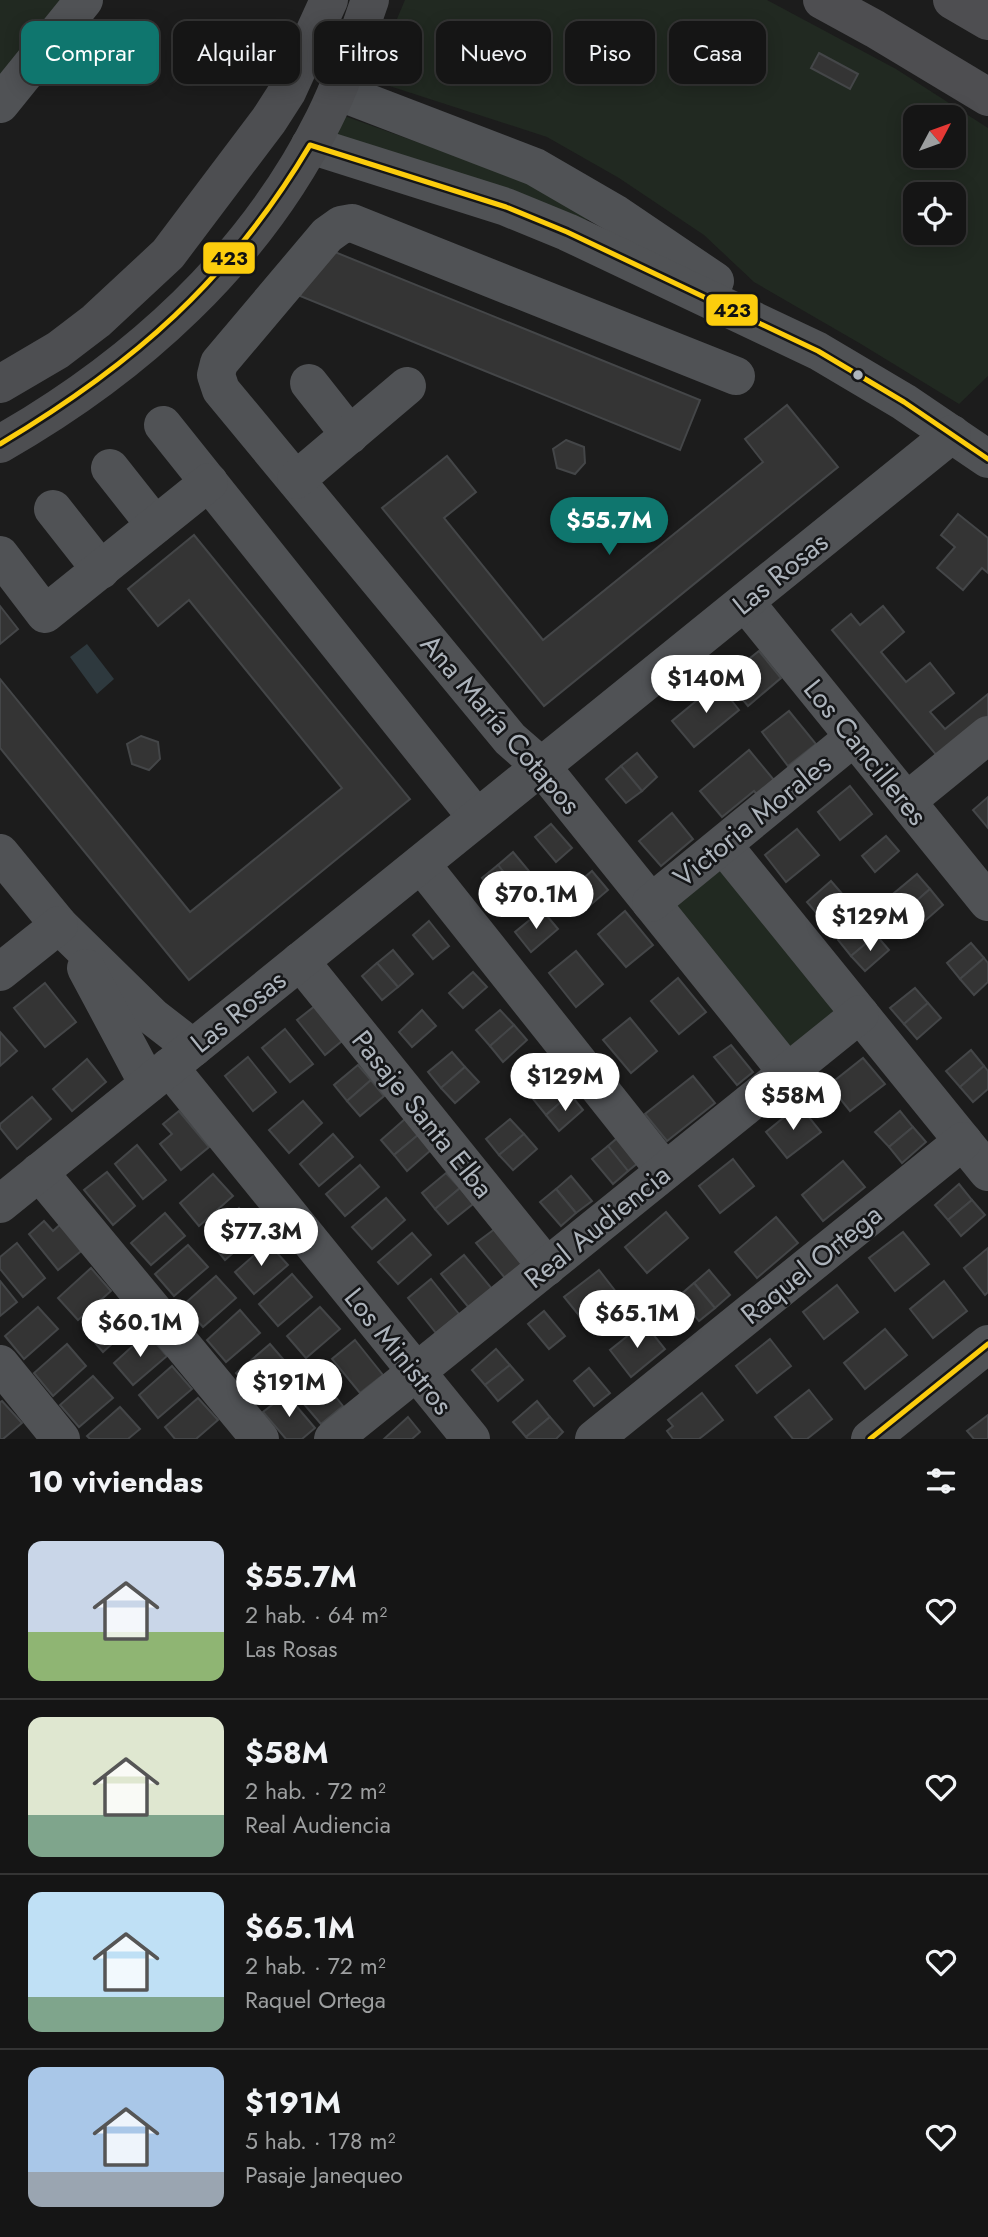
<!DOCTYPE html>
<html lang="es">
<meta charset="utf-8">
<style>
body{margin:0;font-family:Jost,sans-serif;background:#1e1e1e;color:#f1f3f6;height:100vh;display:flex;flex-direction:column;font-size:26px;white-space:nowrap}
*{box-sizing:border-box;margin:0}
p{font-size:23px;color:#9d9fa0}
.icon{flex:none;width:38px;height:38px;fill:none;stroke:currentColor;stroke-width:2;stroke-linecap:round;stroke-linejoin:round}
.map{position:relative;height:1439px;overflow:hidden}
.panel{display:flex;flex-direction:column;background:#151515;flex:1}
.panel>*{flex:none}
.top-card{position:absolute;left:21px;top:21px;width:947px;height:63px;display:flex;gap:14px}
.needle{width:46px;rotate:49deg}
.fabs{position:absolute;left:903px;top:105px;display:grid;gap:14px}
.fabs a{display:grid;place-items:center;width:63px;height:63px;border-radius:14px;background:#151515;box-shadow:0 4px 18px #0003,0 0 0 2px #343434;font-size:35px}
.price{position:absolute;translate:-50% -60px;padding:0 16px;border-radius:24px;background:#fff;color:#222;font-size:23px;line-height:46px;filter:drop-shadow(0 2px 4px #0008)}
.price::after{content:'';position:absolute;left:50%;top:42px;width:21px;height:16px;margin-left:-10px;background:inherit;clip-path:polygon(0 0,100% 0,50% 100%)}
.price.current{background:#0f766e;color:#fff}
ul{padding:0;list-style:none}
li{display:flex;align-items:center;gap:21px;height:175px;padding:0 28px}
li+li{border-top:2px solid #343434}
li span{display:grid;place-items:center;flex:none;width:196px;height:140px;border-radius:14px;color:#555}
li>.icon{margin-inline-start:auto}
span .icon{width:84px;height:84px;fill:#fffc;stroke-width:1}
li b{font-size:30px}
h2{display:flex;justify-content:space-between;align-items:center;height:84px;padding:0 28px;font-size:30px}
.tag{padding:0 24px;border-radius:14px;background:#151515;box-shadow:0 4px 18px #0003,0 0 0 2px #343434;font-size:24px;line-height:63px}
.tag.current{background:#0f766e;color:#fff}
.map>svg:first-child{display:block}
.green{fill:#212921;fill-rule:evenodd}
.water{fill:#2e393e}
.building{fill:#343434;stroke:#444648;stroke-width:2}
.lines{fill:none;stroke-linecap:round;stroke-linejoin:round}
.minor{stroke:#505255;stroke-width:38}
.major{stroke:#4d4e51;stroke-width:38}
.highway{stroke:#4e4e51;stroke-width:38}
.bus-1-casing{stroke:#151618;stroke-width:10}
.bus-1{stroke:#fccd0d;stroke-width:5}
.bus-dot{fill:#adb4bc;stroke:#151618;stroke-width:2.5}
.labels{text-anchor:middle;stroke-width:5;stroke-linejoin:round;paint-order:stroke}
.street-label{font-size:28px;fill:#adb4bc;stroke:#151618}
.line-badge{stroke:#151618;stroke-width:2.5}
.pale-badge-label{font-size:19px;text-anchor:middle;font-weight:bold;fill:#111}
</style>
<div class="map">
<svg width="988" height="1439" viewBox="0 0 988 1439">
<rect width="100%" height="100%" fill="#1c1c1c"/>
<g class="green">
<path d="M 0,0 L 62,0 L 0,77 Z"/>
<path d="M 405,0 L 767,0 L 896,69 L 988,128 L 988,376 L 959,404 L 861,344 L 754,282 L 704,235 L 619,178 L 547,137 L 371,80 ZM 915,117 L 954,117 L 954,156 L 915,156 ZM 915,194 L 954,194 L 954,233 L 915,233 Z"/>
<path d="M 336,113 L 537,185 L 590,217 L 573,231 L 327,140 Z"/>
<path d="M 719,868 L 842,1017 L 793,1058 L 670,908 Z"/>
</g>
<path class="water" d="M 87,644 L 114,679 L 97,694 L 70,657 Z"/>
<g class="building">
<path d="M 819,53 L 858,74 L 850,89 L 811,68 Z"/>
<path d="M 320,246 L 700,400 L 680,450 L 300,296 Z"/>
<path d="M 787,405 L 838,467 L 544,706 L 382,508 L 447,456 L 476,492 L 444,518 L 543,640 L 763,462 L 745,439 Z"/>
<path d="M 566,440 L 584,447 L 585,463 L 575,474 L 557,468 L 553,449 Z"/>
<path d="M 958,514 L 988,538 L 988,573 L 982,568 L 963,590 L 937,568 L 955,547 L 941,535 Z"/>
<path d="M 194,535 L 410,799 L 189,980 L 0,748 L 0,679 L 190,912 L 342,788 L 189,600 L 158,626 L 128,589 Z"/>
<path d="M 0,606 L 18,629 L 0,644 Z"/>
<path d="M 883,606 L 904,632 L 881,652 L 906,682 L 930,663 L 954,693 L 930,712 L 945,729 L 988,694 L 988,726 L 943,763 L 832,630 L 851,614 L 860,625 Z"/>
<path d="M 759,651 L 781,678 L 748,706 L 725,678 Z"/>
<path d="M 718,683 L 739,710 L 694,747 L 672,721 Z"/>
<path d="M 789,711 L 816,744 L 788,766 L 762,732 Z"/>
<path d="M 141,736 L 158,742 L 160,759 L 149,770 L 132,764 L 127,744 Z"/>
<path d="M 749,750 L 779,786 L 762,800 L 754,791 L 722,817 L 700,791 Z"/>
<path d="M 637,753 L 657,777 L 642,791 L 621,766 Z"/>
<path d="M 621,766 L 642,791 L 626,803 L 606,779 Z"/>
<path d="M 850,786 L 872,814 L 840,840 L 818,812 Z"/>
<path d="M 988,797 L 988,828 L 973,810 Z"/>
<path d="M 672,813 L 693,839 L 661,866 L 639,841 Z"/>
<path d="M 551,824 L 572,848 L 556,862 L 535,837 Z"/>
<path d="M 797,829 L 819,855 L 786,882 L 765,855 Z"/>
<path d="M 886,836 L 899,851 L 875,872 L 862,856 Z"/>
<path d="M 513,852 L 533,876 L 518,890 L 498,865 Z"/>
<path d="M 498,865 L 518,890 L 502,903 L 482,878 Z"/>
<path d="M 592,871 L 608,890 L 581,913 L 566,893 Z"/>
<path d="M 917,874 L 930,889 L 906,910 L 893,894 Z"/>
<path d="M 831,881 L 844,896 L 820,917 L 807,902 Z"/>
<path d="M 930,889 L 943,905 L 919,926 L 906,910 Z"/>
<path d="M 542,910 L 558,929 L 531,952 L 515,932 Z"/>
<path d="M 625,911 L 653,945 L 626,967 L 598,934 Z"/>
<path d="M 862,920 L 876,935 L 851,956 L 838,940 Z"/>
<path d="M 429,921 L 449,946 L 433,959 L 413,935 Z"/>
<path d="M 876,935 L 889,950 L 865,971 L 851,956 Z"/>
<path d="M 971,943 L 984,958 L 960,979 L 947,963 Z"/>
<path d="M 393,950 L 413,974 L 398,987 L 377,963 Z"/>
<path d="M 576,951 L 603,984 L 576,1007 L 549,973 Z"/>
<path d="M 984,958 L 988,963 L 988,982 L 974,995 L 960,979 Z"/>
<path d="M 377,963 L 398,987 L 382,1000 L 362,976 Z"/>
<path d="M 473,972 L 487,987 L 463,1008 L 449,993 Z"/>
<path d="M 678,978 L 706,1012 L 679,1034 L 651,1001 Z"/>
<path d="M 45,983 L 76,1022 L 45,1047 L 14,1008 Z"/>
<path d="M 915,988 L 928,1003 L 904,1024 L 890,1008 Z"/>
<path d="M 320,1002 L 348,1036 L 325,1055 L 297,1020 Z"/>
<path d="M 928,1003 L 941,1018 L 917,1039 L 904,1024 Z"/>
<path d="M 422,1010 L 436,1026 L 412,1047 L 399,1032 Z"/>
<path d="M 500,1010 L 514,1025 L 490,1046 L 476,1030 Z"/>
<path d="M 630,1018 L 657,1051 L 631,1073 L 603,1040 Z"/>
<path d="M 514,1025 L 527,1040 L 503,1062 L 490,1046 Z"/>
<path d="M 285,1029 L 313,1064 L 290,1082 L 262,1048 Z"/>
<path d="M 0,1032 L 17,1051 L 0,1066 Z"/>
<path d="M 731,1045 L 753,1072 L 737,1085 L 714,1057 Z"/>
<path d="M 971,1050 L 984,1066 L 960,1087 L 946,1071 Z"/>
<path d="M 452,1052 L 465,1067 L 441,1088 L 428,1072 Z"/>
<path d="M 248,1057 L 276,1092 L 253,1111 L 225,1076 Z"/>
<path d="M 863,1058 L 885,1084 L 850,1111 L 829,1085 Z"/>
<path d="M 87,1059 L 106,1082 L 72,1111 L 53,1089 Z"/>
<path d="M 358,1065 L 371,1080 L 347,1101 L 334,1085 Z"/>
<path d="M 984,1066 L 988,1071 L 988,1089 L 973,1102 L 960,1087 Z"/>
<path d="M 465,1067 L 479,1082 L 455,1103 L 441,1088 Z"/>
<path d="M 693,1076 L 715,1103 L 667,1141 L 645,1114 Z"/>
<path d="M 557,1079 L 570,1094 L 546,1115 L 533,1099 Z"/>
<path d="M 371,1080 L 384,1096 L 360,1116 L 347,1101 Z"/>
<path d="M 570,1094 L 583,1110 L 559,1131 L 546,1115 Z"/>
<path d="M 32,1097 L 51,1119 L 17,1149 L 0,1128 L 0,1124 Z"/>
<path d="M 303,1101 L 322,1123 L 289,1153 L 269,1130 Z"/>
<path d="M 799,1105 L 821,1132 L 787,1158 L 766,1132 Z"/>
<path d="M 179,1111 L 209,1147 L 181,1170 L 160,1144 L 172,1134 L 163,1124 Z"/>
<path d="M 900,1111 L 913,1127 L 889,1147 L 875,1132 Z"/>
<path d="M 405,1119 L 418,1135 L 394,1155 L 381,1140 Z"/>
<path d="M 510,1119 L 524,1134 L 499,1155 L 486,1139 Z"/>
<path d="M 913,1127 L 926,1142 L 902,1163 L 889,1147 Z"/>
<path d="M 623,1133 L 644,1158 L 628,1171 L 608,1146 Z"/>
<path d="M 333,1134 L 353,1157 L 319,1186 L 300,1164 Z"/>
<path d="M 524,1134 L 537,1149 L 513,1170 L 499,1155 Z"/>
<path d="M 418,1135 L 431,1150 L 407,1171 L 394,1155 Z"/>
<path d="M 137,1145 L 166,1180 L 143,1199 L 115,1164 Z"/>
<path d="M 608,1146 L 628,1171 L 613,1184 L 592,1159 Z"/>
<path d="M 733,1159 L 754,1186 L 720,1213 L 699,1186 Z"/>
<path d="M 843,1161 L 865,1187 L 823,1221 L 802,1195 Z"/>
<path d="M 360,1165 L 379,1187 L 345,1216 L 326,1194 Z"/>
<path d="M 107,1172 L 135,1206 L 113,1225 L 84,1190 Z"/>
<path d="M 446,1173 L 460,1188 L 435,1209 L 422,1193 Z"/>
<path d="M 213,1174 L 233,1196 L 199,1226 L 180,1203 Z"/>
<path d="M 571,1176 L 592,1201 L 576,1213 L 556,1189 Z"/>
<path d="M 959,1184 L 972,1200 L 948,1220 L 935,1205 Z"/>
<path d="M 460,1188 L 473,1204 L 448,1224 L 435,1209 Z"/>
<path d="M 556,1189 L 576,1213 L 561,1226 L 540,1202 Z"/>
<path d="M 386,1198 L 405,1220 L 372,1249 L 352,1227 Z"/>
<path d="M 972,1200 L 985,1215 L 961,1236 L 948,1220 Z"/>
<path d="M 239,1208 L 259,1230 L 225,1260 L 206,1237 Z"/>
<path d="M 666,1212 L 688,1238 L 647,1273 L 625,1247 Z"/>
<path d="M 165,1213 L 185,1236 L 151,1265 L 131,1243 Z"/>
<path d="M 776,1217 L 798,1243 L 757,1278 L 735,1252 Z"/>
<path d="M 44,1221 L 53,1231 L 64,1221 L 86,1247 L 58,1270 L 29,1234 Z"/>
<path d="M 500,1225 L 528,1259 L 505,1278 L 476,1243 Z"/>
<path d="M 903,1232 L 929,1264 L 895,1291 L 869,1258 Z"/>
<path d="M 412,1233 L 431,1255 L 398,1284 L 378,1262 Z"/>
<path d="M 17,1243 L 45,1278 L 23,1297 L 0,1269 L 0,1257 Z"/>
<path d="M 268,1243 L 288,1265 L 254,1294 L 235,1272 Z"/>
<path d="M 188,1245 L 208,1267 L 174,1296 L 155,1274 Z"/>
<path d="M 988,1248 L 988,1292 L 985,1295 L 964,1268 Z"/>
<path d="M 464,1255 L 493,1290 L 470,1309 L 441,1274 Z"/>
<path d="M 91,1268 L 111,1291 L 78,1320 L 58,1298 Z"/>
<path d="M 599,1270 L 620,1297 L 586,1324 L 564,1297 Z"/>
<path d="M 709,1270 L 730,1295 L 715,1308 L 694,1283 Z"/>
<path d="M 292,1274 L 312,1297 L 278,1326 L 259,1304 Z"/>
<path d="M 216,1276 L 236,1298 L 203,1327 L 183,1305 Z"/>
<path d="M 431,1279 L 459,1314 L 436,1333 L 408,1298 Z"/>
<path d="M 0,1281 L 17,1302 L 0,1316 Z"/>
<path d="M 944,1281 L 967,1311 L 933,1338 L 910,1309 Z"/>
<path d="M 694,1283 L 715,1308 L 699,1321 L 679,1296 Z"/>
<path d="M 837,1285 L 858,1312 L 824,1339 L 803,1312 Z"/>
<path d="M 117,1300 L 136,1322 L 103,1352 L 83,1329 Z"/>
<path d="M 38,1307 L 58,1329 L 24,1359 L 5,1336 Z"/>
<path d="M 320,1307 L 340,1329 L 306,1358 L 287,1336 Z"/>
<path d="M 240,1310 L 260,1333 L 226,1362 L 207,1340 Z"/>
<path d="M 544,1311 L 565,1336 L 549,1349 L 528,1324 Z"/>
<path d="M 644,1323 L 665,1349 L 631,1377 L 610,1350 Z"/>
<path d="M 885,1329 L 907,1355 L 865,1389 L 844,1363 Z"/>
<path d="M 147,1333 L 167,1356 L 133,1385 L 114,1363 Z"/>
<path d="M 770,1339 L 791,1366 L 757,1393 L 736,1366 Z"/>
<path d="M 355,1340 L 383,1375 L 360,1393 L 332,1359 Z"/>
<path d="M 67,1344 L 86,1366 L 53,1396 L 34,1373 Z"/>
<path d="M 270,1344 L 289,1366 L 255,1396 L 236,1373 Z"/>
<path d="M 496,1349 L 510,1365 L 485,1385 L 472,1370 Z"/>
<path d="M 510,1365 L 523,1380 L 498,1401 L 485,1385 Z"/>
<path d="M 172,1366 L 192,1389 L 158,1418 L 139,1395 Z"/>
<path d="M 589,1368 L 610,1393 L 594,1406 L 574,1381 Z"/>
<path d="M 315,1371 L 343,1406 L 321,1424 L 292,1390 Z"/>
<path d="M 93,1376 L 113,1398 L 79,1427 L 60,1405 Z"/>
<path d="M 809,1390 L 832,1419 L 807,1439 L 793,1439 L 775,1417 Z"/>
<path d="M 702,1393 L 723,1420 L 699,1439 L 673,1439 L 667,1431 L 673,1426 L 668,1420 Z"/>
<path d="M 286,1394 L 315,1428 L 302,1439 L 286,1439 L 263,1412 Z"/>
<path d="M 198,1398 L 218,1420 L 196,1439 L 175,1439 L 165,1427 Z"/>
<path d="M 2,1401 L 22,1423 L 3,1439 L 0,1439 L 0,1402 Z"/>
<path d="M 537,1401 L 550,1417 L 526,1437 L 513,1422 Z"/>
<path d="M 120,1407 L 140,1429 L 128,1439 L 90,1439 L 87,1436 Z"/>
<path d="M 988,1415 L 988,1439 L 974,1439 L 967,1431 Z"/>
<path d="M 408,1417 L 420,1432 L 412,1439 L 384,1439 Z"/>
<path d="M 550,1417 L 563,1432 L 556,1439 L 528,1439 L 526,1437 Z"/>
</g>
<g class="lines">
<g class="minor">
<path d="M 337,91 L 535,167 L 616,214 L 715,281"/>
<path d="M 0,104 L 84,0"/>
<path d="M 310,145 L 506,207 L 567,232 L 818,351 L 904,402 L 988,459"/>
<path d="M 736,376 L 352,223 L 341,225 L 327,235 L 219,363 L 216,375 L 221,390 L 510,739 L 541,766 L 787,1072"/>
<path d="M 309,383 L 350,435"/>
<path d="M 163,425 L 477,818"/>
<path d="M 110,468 L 155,525"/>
<path d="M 296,480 L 407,386"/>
<path d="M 53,509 L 101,570"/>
<path d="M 0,555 L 45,614 L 209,482"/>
<path d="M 745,602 L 988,902"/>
<path d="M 907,801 L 988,735"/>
<path d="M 723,845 L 988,1172"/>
<path d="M 0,853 L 59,925 L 153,1017 L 193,1048"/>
<path d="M 421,864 L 665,1171"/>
<path d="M 651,903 L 854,737"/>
<path d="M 300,961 L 547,1267"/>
<path d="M 86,968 L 148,1084"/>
<path d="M 0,972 L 59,925"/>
<path d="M 169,1067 L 471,1439"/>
<path d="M 39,1172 L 260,1439"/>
<path d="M 0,1204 L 952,434"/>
<path d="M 0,1364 L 61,1439"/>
<path d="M 333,1439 L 860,1014"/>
<path d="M 594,1439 L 963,1141"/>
<path d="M 870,1439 L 988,1344"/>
</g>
<g class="major">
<path d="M 0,384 L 58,350 L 96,321 L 168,254 L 269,120 L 287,92 L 329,0"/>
<path d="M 0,444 C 135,367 254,260 324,119 C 343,81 356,40 370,0"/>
</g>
<g class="highway">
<path d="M 822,0 L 875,29 L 988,97"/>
<path d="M 952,0 L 988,21"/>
</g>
<g class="bus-1-casing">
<g id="bus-1">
<path d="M 0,444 C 134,364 229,281 310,145 L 506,207 L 567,232 L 818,351 L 904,402 L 988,459"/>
<path d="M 870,1439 L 988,1344"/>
</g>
</g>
<use href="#bus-1" class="bus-1"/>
</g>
<circle class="bus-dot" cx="858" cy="375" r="6"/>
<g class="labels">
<g class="street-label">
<text transform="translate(780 573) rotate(-39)" y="10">Las Rosas</text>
<text transform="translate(501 724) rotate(49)" y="10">Ana María Cotapos</text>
<text transform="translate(866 752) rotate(51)" y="10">Los Cancilleres</text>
<text transform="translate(752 820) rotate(-39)" y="10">Victoria Morales</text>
<text transform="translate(238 1011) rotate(-39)" y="10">Las Rosas</text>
<text transform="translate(423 1114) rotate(51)" y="10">Pasaje Santa Elba</text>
<text transform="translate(597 1226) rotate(-39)" y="10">Real Audiencia</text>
<text transform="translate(811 1264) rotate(-39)" y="10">Raquel Ortega</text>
<text transform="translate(399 1351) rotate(51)" y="10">Los Ministros</text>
</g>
</g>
<g class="line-badge">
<rect x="202" y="241" width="54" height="34" rx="7" fill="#fccd0d"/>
<rect x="705" y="293" width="54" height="34" rx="7" fill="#fccd0d"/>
</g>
<g class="pale-badge-label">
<text x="229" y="265">423</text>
<text x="732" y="317">423</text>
</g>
</svg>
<div class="fabs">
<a><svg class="needle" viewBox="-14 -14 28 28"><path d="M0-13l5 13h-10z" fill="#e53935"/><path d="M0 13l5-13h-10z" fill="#9d9fa0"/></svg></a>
<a><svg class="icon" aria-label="locate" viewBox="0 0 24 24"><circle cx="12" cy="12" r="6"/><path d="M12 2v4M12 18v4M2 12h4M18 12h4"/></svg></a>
</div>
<b class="price current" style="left:609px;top:557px">$55.7M</b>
<b class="price" style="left:706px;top:715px">$140M</b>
<b class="price" style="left:536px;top:931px">$70.1M</b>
<b class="price" style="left:870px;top:953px">$129M</b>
<b class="price" style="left:565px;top:1113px">$129M</b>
<b class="price" style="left:793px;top:1132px">$58M</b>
<b class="price" style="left:261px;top:1268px">$77.3M</b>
<b class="price" style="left:637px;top:1350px">$65.1M</b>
<b class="price" style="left:140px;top:1359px">$60.1M</b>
<b class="price" style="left:289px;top:1419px">$191M</b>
<div class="top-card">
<a class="tag current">Comprar</a>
<a class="tag">Alquilar</a>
<a class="tag">Filtros</a>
<a class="tag">Nuevo</a>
<a class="tag">Piso</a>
<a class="tag">Casa</a>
</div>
</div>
<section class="panel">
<h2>10 viviendas<svg class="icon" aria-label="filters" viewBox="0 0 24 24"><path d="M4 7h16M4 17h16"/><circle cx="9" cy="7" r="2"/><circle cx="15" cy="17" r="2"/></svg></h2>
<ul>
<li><span style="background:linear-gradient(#c9d6e8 65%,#8fb573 0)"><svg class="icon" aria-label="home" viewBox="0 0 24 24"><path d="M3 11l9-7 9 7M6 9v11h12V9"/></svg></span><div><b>$55.7M</b><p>2 hab. · 64 m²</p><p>Las Rosas</p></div><svg class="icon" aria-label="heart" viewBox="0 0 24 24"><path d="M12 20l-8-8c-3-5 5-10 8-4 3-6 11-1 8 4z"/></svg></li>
<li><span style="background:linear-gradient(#dfe7d0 70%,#7fa58c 0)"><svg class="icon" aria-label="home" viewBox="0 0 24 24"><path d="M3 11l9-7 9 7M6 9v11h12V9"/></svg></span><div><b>$58M</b><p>2 hab. · 72 m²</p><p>Real Audiencia</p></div><svg class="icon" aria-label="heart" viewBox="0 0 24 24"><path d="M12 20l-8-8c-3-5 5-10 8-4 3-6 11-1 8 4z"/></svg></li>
<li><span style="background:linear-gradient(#bfe0f5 75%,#7fa58c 0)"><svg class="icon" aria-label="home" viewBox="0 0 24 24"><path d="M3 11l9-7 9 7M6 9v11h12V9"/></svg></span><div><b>$65.1M</b><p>2 hab. · 72 m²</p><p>Raquel Ortega</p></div><svg class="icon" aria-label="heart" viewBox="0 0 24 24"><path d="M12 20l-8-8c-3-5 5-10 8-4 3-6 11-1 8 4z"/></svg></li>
<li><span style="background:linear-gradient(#a9c7e8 75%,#9aa5b1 0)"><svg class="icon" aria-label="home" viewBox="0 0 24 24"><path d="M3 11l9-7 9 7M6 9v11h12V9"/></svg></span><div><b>$191M</b><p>5 hab. · 178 m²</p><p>Pasaje Janequeo</p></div><svg class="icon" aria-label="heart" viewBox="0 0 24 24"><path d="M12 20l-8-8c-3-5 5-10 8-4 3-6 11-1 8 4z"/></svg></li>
</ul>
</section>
